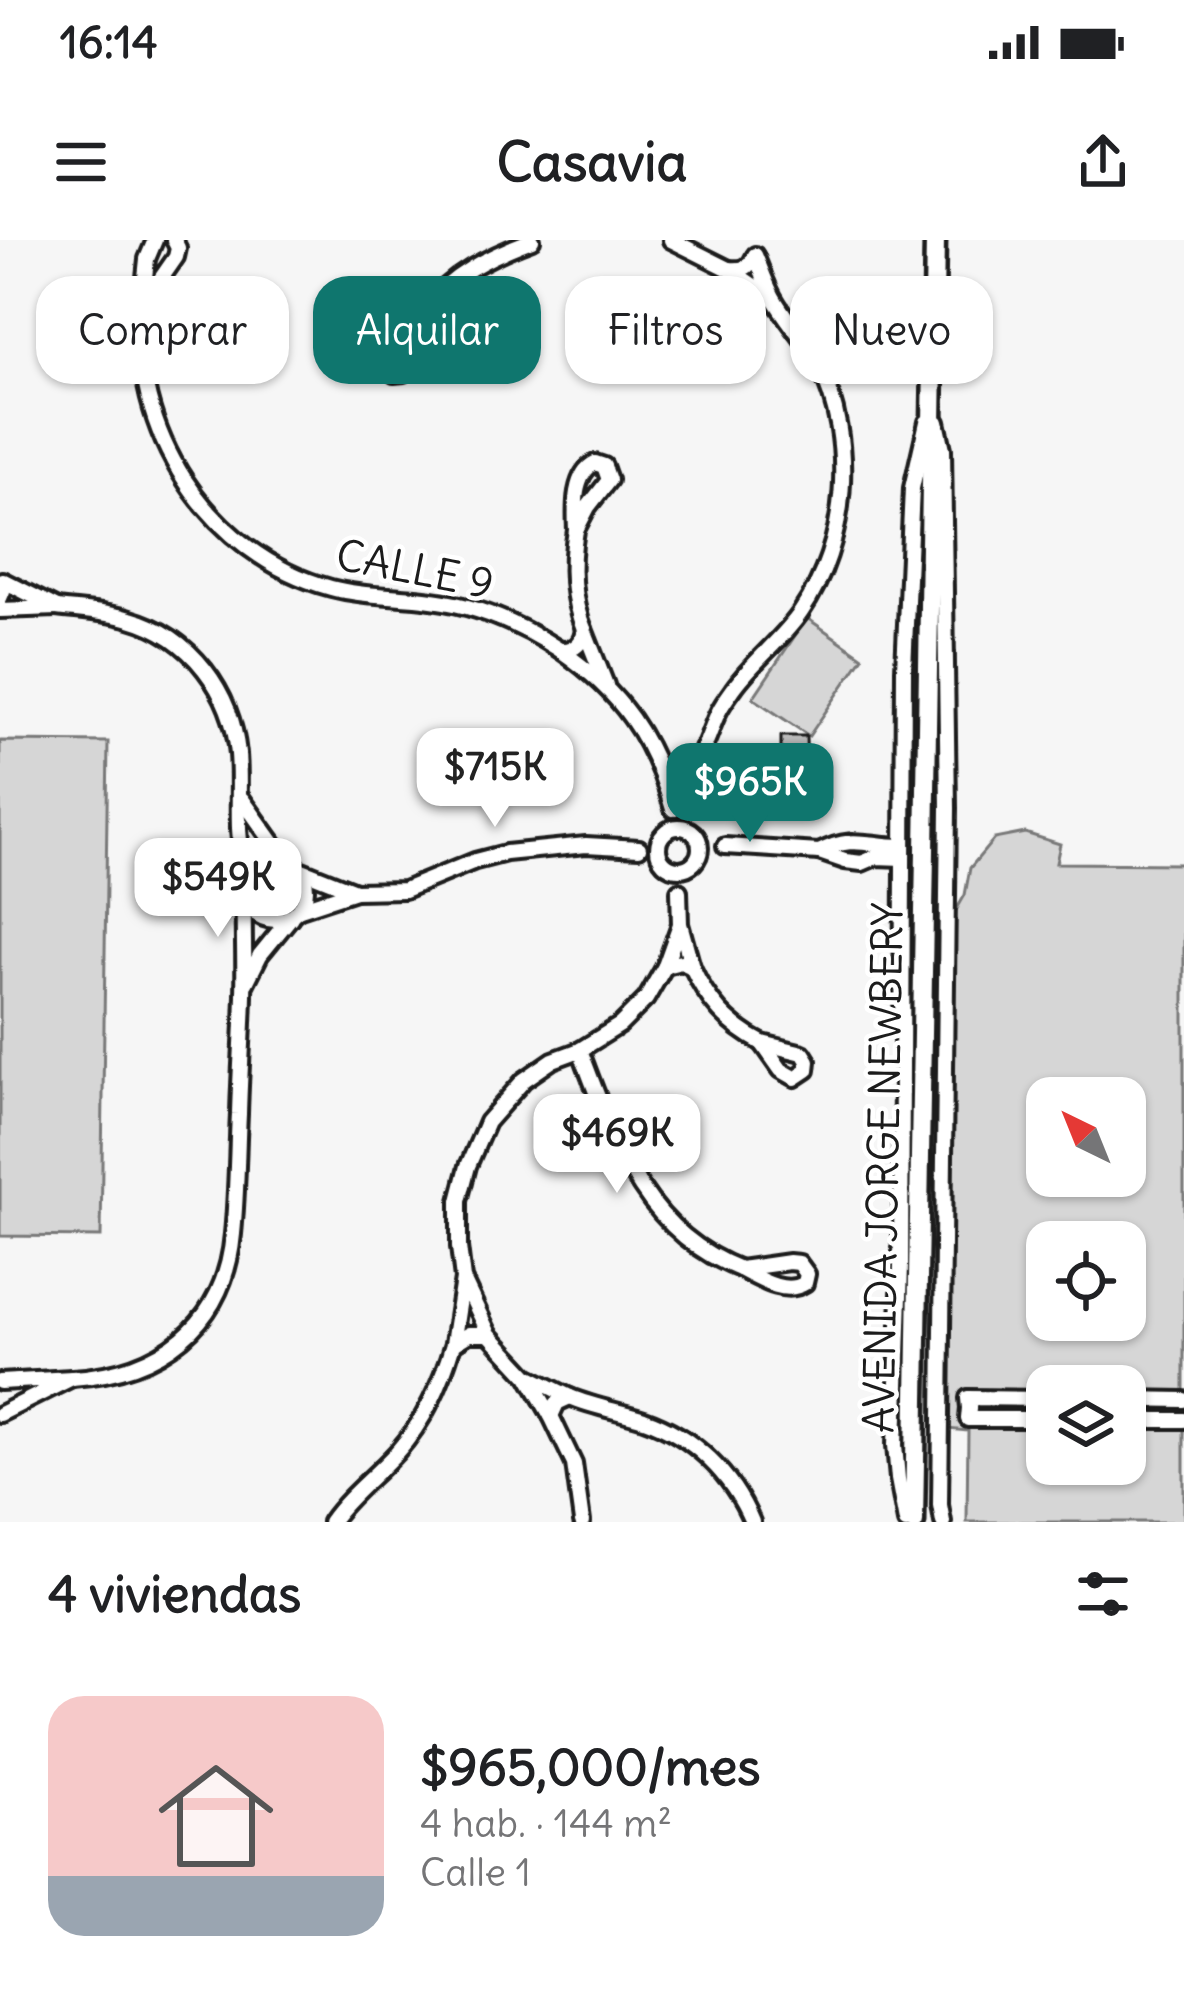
<!DOCTYPE html>
<html lang="es">
<meta charset="utf-8">
<style>
body{margin:0;font-family:Delius,sans-serif;background:#f6f6f6;color:#202124;height:100vh;display:flex;flex-direction:column;font-size:45px;white-space:nowrap}
*{box-sizing:border-box;margin:0}
p{font-size:39px;color:#757577}
.icon{flex:none;width:66px;height:66px;fill:none;stroke:currentColor;stroke-width:2;stroke-linecap:round;stroke-linejoin:round}
.map{position:relative;height:1282px;overflow:hidden}
.drawer{display:flex;flex-direction:column;background:#fff;flex:1}
.drawer>*{flex:none}
.banner{position:absolute;left:36px;top:36px;width:1113px;height:108px;display:flex;gap:24px}
.needle{width:78px;rotate:317deg}
.fabs{position:absolute;left:1026px;top:837px;display:grid;gap:24px}
.fabs a{display:grid;place-items:center;width:120px;height:120px;border-radius:24px;background:#fff;box-shadow:0 3px 9px #0004;font-size:60px}
.price{position:absolute;translate:-50% -102px;padding:0 27px;border-radius:24px;background:#fff;color:#222;font-size:39px;line-height:78px;filter:drop-shadow(0 3px 6px #0008)}
.price::after{content:'';position:absolute;left:50%;top:72px;width:36px;height:27px;margin-left:-18px;background:inherit;clip-path:polygon(0 0,100% 0,50% 100%)}
.price.active{background:#0f766e;color:#fff}
ul{padding:0;list-style:none}
li{display:flex;align-items:center;gap:36px;height:300px;padding:0 48px}
li+li{border-top:3px solid #e0e0e0}
li span{display:grid;place-items:center;flex:none;width:336px;height:240px;border-radius:36px;color:#555}
li>.icon{margin-inline-start:auto}
span .icon{width:144px;height:144px;fill:#fffc;stroke-width:1}
li b{font-size:51px}
h2{display:flex;justify-content:space-between;align-items:center;height:144px;padding:0 48px;font-size:51px}
.chip{padding:0 42px;border-radius:36px;background:#fff;box-shadow:0 3px 9px #0004;font-size:42px;line-height:108px}
.chip.active{background:#0f766e;color:#fff}
.status{display:flex;justify-content:space-between;align-items:center;height:84px;padding:0 60px;background:#fff;direction:ltr}
.status svg{height:33px;fill:currentColor}
header{display:flex;justify-content:space-between;align-items:center;height:156px;padding:0 48px;background:#fff;font-size:54px;font-weight:700}
.map>svg:first-child{display:block}
.green{fill:#d6d6d6;stroke:#797979;stroke-width:3;fill-rule:evenodd}
.building{fill:#c0c0c0;stroke:#1c1c1c;stroke-width:3}
.lines{fill:none;stroke-linecap:round;stroke-linejoin:round}
.street-casing{stroke:#1c1c1c;stroke-width:22}
.secondary-casing{stroke:#1c1c1c;stroke-width:27}
.street{stroke:#fff;stroke-width:14}
.secondary{stroke:#fff;stroke-width:18}
.labels{text-anchor:middle;stroke-width:9;stroke-linejoin:round;paint-order:stroke}
.street-label{font-size:42px;fill:#1c1c1c;stroke:#fff}
</style>
<div class="status"><b>16:14</b><svg viewBox="0 0 49 12"><path d="M0 12V9h3v3zM5 12V6h3v6zM10 12V3h3v9zM15 12V0h3v12zM26 1h20v11H26zM47 4h2v5h-2z"/></svg></div>
<header><svg class="icon" aria-label="menu" viewBox="0 0 24 24"><path d="M4 6h16M4 12h16M4 18h16"/></svg>Casavia<svg class="icon" aria-label="share" viewBox="0 0 24 24"><path d="M12 15V3M7 8l5-5 5 5M5 13v7h14v-7"/></svg></header>
<div class="map">
<svg width="1184" height="1282" viewBox="0 0 1184 1282">
<rect width="100%" height="100%" fill="#f6f6f6"/>
<filter id="ink" filterUnits="userSpaceOnUse"><feTurbulence type="fractalNoise" baseFrequency=".00833" numOctaves="2"/><feDisplacementMap in="SourceGraphic" scale="24" xChannelSelector="R" yChannelSelector="G"/><feConvolveMatrix kernelMatrix="1 2 1 2 8 2 1 2 1" color-interpolation-filters="sRGB"/></filter>
<g filter="url(#ink)">
<g class="green">
<path d="M 807,378 L 863,417 L 809,496 L 753,458 Z"/>
<path d="M 0,501 L 108,502 L 101,997 L 0,996 Z"/>
<path d="M 1025,593 L 1060,604 L 1056,623 L 1184,624 L 1184,1282 L 967,1282 L 968,1191 L 947,1189 L 954,674 L 965,655 L 970,628 L 994,599 ZM 1047,858 L 1125,858 L 1125,936 L 1047,936 ZM 1047,1002 L 1125,1002 L 1125,1080 L 1047,1080 ZM 1047,1146 L 1125,1146 L 1125,1224 L 1047,1224 Z"/>
</g>
<g class="building">
<path d="M 781,496 L 806,496 L 807,545 L 792,545 L 792,510 L 781,510 Z"/>
<rect x="767" y="540" width="17" height="38"/>
</g>
<g class="lines">
<g class="street-casing">
<g id="street">
<path d="M 155,0 L 147,19 L 142,66 L 176,17 L 178,8 L 174,0"/>
<path d="M 671,0 L 729,29"/>
<path d="M 142,66 C 129,190 208,315 331,348 C 365,357 398,355 432,360 C 479,366 520,384 560,410"/>
<path d="M 422,72 L 411,127 L 404,133 L 394,134 L 385,124 L 386,114 Z"/>
<path d="M 422,72 C 450,35 489,16 532,0"/>
<path d="M 937,182 L 943,209 L 948,568 L 940,1265 L 943,1282"/>
<path d="M 595,223 L 604,226 L 609,240 L 588,267 L 576,290 C 575,268 573,234 595,223 Z"/>
<path d="M 576,290 C 570,324 571,357 584,389"/>
<path d="M 0,358 L 3,351 L 2,340 L 57,368 L 0,370"/>
<path d="M 57,368 C 81,371 107,372 130,379 C 191,396 232,452 238,514 C 240,539 238,563 239,588 C 240,606 243,625 244,643"/>
<path d="M 606,445 L 584,389 C 582,404 575,411 560,410 C 622,453 652,497 673,569"/>
<path d="M 662,530 C 671,530 680,532 689,527 C 705,516 710,488 719,471 C 723,463 729,455 734,448 C 754,420 782,400 801,372 C 848,304 856,200 819,126 C 807,101 786,81 773,57 C 766,44 761,29 755,15 C 749,29 743,30 729,29 L 773,59"/>
<path d="M 242,559 L 284,618"/>
<circle cx="679" cy="608" r="21"/>
<path d="M 725,606 L 819,612"/>
<path d="M 902,606 C 867,606 854,594 819,612 L 845,621 L 862,623 L 876,617 L 903,618"/>
<circle cx="275" cy="649" r="31"/>
<path d="M 355,651 L 404,650 L 475,621 L 506,613 L 586,605 L 639,608"/>
<path d="M 679,651 L 680,684 L 692,727 L 681,722 L 665,726 L 680,684"/>
<path d="M 300,669 L 355,651 L 302,630"/>
<path d="M 692,727 C 708,762 728,785 762,803"/>
<path d="M 246,743 L 260,715 L 291,677"/>
<path d="M 762,803 L 803,813 L 808,821 L 807,830 L 795,838 L 781,830 Z"/>
<path d="M 580,810 C 614,899 642,991 740,1029"/>
<path d="M 789,1022 L 799,1023 L 807,1034 L 805,1043 C 785,1056 759,1039 740,1029 Z"/>
<path d="M 463,1039 L 489,1094 L 469,1094 L 453,1104 L 463,1039 L 459,1007 L 459,961 L 468,926 L 487,882 L 524,840 L 553,820 L 580,810 L 620,785 L 646,759 L 665,726"/>
<path d="M 489,1094 L 528,1136 L 551,1176 L 557,1163 L 570,1157 L 528,1136"/>
<path d="M 72,1138 C 159,1133 225,1086 233,994 C 237,954 237,914 239,874 C 240,834 243,795 244,755 C 245,721 243,687 244,654"/>
<path d="M 0,1142 L 72,1138 L 0,1174"/>
<path d="M 570,1157 C 594,1167 619,1171 644,1179 C 693,1196 732,1234 752,1282"/>
<path d="M 1125,1159 L 1184,1160"/>
<path d="M 969,1168 L 968,1179 L 1047,1179"/>
<path d="M 969,1168 L 968,1158 L 1047,1159"/>
<path d="M 551,1176 L 574,1224 L 582,1282"/>
<path d="M 1125,1180 L 1184,1180"/>
<path d="M 330,1282 C 349,1255 374,1237 396,1213 C 425,1181 441,1144 453,1104"/>
<path d="M 906,1282 L 898,1239 L 895,1205 L 901,1025 L 904,429 L 912,248 L 927,182"/>
</g>
</g>
<g class="secondary-casing">
<path id="secondary" d="M 914,1282 L 935,0"/>
</g>
<use href="#street" class="street"/>
<use href="#secondary" class="secondary"/>
</g>
</g>
<g class="labels">
<g class="street-label">
<text transform="translate(415 329) rotate(11)" y="15">CALLE 9</text>
<text transform="translate(883 928) rotate(-89)" y="15">AVENIDA JORGE NEWBERY</text>
</g>
</g>
</svg>
<div class="fabs">
<a><svg class="needle" viewBox="-14 -14 28 28"><path d="M0-13l5 13h-10z" fill="#e53935"/><path d="M0 13l5-13h-10z" fill="#757577"/></svg></a>
<a><svg class="icon" aria-label="locate" viewBox="0 0 24 24"><circle cx="12" cy="12" r="6"/><path d="M12 2v4M12 18v4M2 12h4M18 12h4"/></svg></a>
<a><svg class="icon" aria-label="layers" viewBox="0 0 24 24"><path d="M12 4l9 5-9 5-9-5zM3 14l9 5 9-5"/></svg></a>
</div>
<b class="price" style="left:495px;top:590px">$715K</b>
<b class="price active" style="left:750px;top:605px">$965K</b>
<b class="price" style="left:218px;top:700px">$549K</b>
<b class="price" style="left:617px;top:956px">$469K</b>
<div class="banner">
<a class="chip">Comprar</a>
<a class="chip active">Alquilar</a>
<a class="chip">Filtros</a>
<a class="chip">Nuevo</a>
</div>
</div>
<section class="drawer">
<h2>4 viviendas<svg class="icon" aria-label="filters" viewBox="0 0 24 24"><path d="M4 7h16M4 17h16"/><circle cx="9" cy="7" r="2"/><circle cx="15" cy="17" r="2"/></svg></h2>
<ul>
<li><span style="background:linear-gradient(#f6c9c9 75%,#9aa5b1 0)"><svg class="icon" aria-label="home" viewBox="0 0 24 24"><path d="M3 11l9-7 9 7M6 9v11h12V9"/></svg></span><div><b>$965,000/mes</b><p>4 hab. · 144 m²</p><p>Calle 1</p></div></li>
</ul>
</section>
